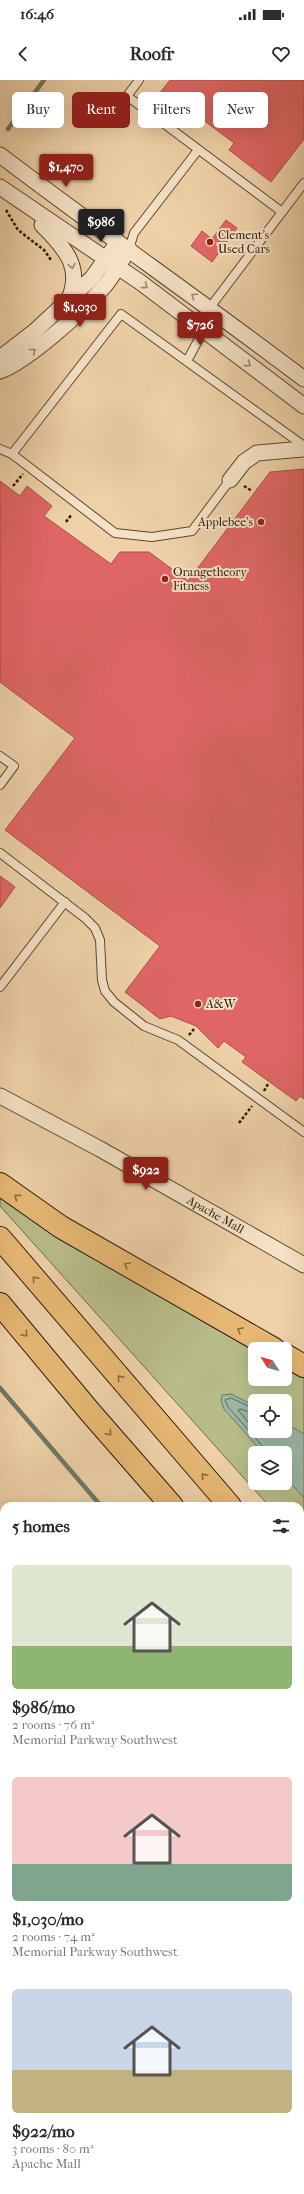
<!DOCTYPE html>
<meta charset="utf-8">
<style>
body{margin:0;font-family:"IM FELL French Canon",serif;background:#f2f2f3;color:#2b2b33;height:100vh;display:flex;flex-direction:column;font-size:15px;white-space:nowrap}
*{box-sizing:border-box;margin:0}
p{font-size:13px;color:#7c7c81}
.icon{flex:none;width:22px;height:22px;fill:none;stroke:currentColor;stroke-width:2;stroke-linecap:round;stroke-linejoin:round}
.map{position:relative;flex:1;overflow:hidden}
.side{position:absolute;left:0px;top:1422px;width:304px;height:692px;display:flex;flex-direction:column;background:#fff;border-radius:12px 12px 0 0;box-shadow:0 4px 16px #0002}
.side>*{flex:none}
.top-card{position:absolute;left:12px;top:12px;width:280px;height:36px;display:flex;gap:8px}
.needle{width:26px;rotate:307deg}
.controls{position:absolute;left:248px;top:1262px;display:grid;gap:8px}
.controls a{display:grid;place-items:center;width:44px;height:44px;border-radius:6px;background:#fff;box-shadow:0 4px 16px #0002;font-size:20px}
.price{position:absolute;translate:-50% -34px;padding:0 9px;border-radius:4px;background:#8f2418;color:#fff;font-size:13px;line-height:26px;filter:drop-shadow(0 1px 2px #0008)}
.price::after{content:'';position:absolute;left:50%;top:24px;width:12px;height:9px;margin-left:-6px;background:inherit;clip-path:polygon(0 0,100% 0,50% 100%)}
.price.active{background:#222;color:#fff}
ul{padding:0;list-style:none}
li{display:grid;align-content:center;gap:8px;height:212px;padding:0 12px}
li span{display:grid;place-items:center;height:124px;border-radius:6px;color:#555}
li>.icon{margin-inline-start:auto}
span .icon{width:72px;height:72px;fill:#fffc;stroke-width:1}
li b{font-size:17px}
h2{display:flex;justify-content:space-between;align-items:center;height:48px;padding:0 12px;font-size:17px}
.tag{padding:0 14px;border-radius:6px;background:#fff;box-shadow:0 4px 16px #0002;font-size:14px;line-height:36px}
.tag.active{background:#8f2418;color:#fff}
.status{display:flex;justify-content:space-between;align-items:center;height:28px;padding:0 20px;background:#fff;direction:ltr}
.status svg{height:11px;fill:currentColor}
header{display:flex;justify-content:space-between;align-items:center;height:52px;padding:0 12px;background:#fff;font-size:18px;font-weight:700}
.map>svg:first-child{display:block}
.green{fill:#b7bc89;stroke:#726c46;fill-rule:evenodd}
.water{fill:#9ab7a4;stroke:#6e7964}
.shops{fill:#e06666;stroke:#aa5049}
.offices{fill:#8e7cc3;stroke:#715f8a}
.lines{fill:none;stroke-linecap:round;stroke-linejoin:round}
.shore{stroke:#636954;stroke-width:1}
.stream{stroke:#6e7964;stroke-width:4.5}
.lane-casing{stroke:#5c482d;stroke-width:10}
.street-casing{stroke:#5c482d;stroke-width:17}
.primary-casing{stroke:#2c1b04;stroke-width:24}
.highway-casing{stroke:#2c1b04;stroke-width:24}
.path{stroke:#2c1b04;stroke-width:2.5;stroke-dasharray:3 2;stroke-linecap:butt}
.lane{stroke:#f4e1c6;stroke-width:8}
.street{stroke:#f4e1c6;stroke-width:15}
.primary{stroke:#e7b874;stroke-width:22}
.highway{stroke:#e7b874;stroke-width:22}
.oneway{stroke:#9a886f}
.oneway2{stroke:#8a6a3c}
.poi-dot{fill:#8f2418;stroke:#f4e1c6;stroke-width:1.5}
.labels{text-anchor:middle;stroke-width:4;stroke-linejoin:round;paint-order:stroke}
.poi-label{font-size:12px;fill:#2c1b04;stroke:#f4e1c6;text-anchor:start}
.street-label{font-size:12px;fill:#2c1b04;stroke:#f4e1c6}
</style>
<div class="status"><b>16:46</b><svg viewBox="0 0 49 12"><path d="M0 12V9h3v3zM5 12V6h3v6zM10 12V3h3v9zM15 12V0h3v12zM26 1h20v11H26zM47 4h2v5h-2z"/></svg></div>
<header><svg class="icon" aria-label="back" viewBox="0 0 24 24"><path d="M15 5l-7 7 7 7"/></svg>Roofr<svg class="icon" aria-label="heart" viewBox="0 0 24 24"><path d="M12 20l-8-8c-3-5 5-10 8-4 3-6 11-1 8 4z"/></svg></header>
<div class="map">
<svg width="304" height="2114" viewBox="0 0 304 2114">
<rect width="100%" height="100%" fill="#eed1a8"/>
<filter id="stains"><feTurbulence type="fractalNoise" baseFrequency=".005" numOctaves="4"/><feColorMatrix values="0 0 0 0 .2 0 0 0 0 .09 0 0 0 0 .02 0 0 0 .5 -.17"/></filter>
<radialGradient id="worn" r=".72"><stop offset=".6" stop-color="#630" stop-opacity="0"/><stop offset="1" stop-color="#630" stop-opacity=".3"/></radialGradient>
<g class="green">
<path d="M 0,1114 L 54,1155 L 255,1271 L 255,1299 L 285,1299 L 285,1288 L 304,1298 L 304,1465 L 300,1461 L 300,1426 L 269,1426 L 0,1126 ZM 255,1321 L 285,1321 L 285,1351 L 255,1351 ZM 255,1373 L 285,1373 L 285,1403 L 255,1403 Z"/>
<path d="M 304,1776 L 304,1972 L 300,1969 L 300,1780 Z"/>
</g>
<path class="water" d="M 231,1314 L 255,1326 L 255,1351 L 285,1351 L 285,1343 L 304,1354 L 304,1418 L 285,1397 L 285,1373 L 263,1373 L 224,1329 L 221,1321 L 222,1315 Z"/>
<g class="shops">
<path d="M 170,0 L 304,0 L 304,59 L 271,102 L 229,70 L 234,63 L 202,39 L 195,48 L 156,18 Z"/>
<path d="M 226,140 L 237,148 L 212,182 L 191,166 L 202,151 L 212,159 Z"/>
<path d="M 304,389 L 304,1019 L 300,1016 L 296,1021 L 242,982 L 246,977 L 224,961 L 218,968 L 196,946 L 171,936 L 160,939 L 125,912 L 160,866 L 5,750 L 75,658 L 0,602 L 0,401 L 20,416 L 27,406 L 52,426 L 44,436 L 111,484 L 120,472 L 149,472 L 188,501 L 270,392 Z"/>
<path d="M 0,796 L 15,807 L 0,828 Z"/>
<path d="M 4,1581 L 4,1649 L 0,1654 L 0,1585 Z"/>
<path d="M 0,1856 L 4,1860 L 4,1886 L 0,1891 Z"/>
</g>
<path class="offices" d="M 233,2110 L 251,2110 L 253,2114 L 223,2114 Z"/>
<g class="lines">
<g class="shore">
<path d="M 255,1329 L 231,1318 L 225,1320 L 228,1327 L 265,1369 L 266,1373"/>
<path d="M 255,1334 L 241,1329 L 238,1330 L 255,1350"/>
</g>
<g class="stream">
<path d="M 8,49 L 44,0"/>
<path d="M 0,1308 L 101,1426"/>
</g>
<g class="lane-casing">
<g id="lane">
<path d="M 139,0 L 127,16 L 282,132"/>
<path d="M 129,169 L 134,153 L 198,70"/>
<path d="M 187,281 L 200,257 L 196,246 L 304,103"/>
<path d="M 0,369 L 12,374 L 115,453 L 152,457 L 192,451 L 230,400"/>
<path d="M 12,374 L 121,234 L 304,366"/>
<path d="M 0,676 L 14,686 L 0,705"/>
<path d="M 0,773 L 85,838 L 95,848 L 100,860 L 102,900 L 105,911 L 114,922 L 144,946 L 178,960 L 304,1052"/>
<path d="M 0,907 L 65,822"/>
<path d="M 138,2114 L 141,2110"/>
</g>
</g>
<g class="street-casing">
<g id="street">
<path d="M 0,75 C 100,151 204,223 304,299"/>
<path d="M 0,107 L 140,202 L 304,326"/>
<path d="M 42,145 C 64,167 84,188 68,221"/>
<path d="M 0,278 L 35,251 L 92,198 L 118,162"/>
<path d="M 0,291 C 27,281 81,233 101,210 C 112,199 120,182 129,169"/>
<path d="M 230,400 L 244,382 L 257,373 L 304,369"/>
<path id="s1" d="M 0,1016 L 100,1069 L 304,1185"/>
<path d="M 0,2103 L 4,2108"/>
</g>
</g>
<g class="primary-casing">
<g id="primary">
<path d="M 300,1721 L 304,1718"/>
<path d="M 0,1980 L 4,1977"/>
<path d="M 0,2014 L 4,2011"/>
</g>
</g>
<g class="highway-casing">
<g id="highway">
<path d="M 0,1104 L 61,1147 L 274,1269"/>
<path d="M 0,1158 L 230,1426"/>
<path d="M 0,1224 L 90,1332 L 172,1426"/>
<path d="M 285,1275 L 304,1286"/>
<path d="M 300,1508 L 304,1512"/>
<path d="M 300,1572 L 304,1576"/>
<path d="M 300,1762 L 304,1757"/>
<path d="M 300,1991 L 304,1993"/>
<path d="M 300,2032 L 304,2034"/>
</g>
</g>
<g class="path">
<path d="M 6,130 L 18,150 L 44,170 L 51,180"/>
<path d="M 13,406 L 23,394"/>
<path d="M 244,406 L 252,411"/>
<path d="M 66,442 L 72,434"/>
<path d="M 189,955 L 194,949"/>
<path d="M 264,1011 L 268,1004"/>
<path d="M 239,1043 L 252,1026"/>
<path d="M 0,2072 L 4,2076"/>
<path d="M 33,2110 L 36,2114"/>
</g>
<use href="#lane" class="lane"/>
<use href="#street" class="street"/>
<use href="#primary" class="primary"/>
<use href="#highway" class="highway"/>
</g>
<defs><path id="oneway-chevron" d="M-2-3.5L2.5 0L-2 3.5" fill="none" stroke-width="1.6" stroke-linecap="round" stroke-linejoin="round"/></defs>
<g class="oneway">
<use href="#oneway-chevron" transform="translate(72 186) rotate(79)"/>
<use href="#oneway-chevron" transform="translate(145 206) rotate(37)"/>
<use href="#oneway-chevron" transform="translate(194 216) rotate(-145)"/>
<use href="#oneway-chevron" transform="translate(33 271) rotate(-38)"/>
<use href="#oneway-chevron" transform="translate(248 284) rotate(37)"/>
</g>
<g class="oneway2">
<use href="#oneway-chevron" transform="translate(17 1117) rotate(-143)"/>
<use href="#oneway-chevron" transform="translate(127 1185) rotate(-150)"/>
<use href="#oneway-chevron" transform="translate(35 1199) rotate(-131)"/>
<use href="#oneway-chevron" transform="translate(240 1250) rotate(-150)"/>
<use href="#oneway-chevron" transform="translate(25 1254) rotate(50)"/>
<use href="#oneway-chevron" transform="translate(120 1298) rotate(-131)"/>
<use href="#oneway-chevron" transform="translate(109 1353) rotate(49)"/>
<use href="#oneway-chevron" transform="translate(204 1396) rotate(-131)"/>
</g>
<g class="poi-dot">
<circle cx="210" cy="162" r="4"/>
<circle cx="261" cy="442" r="4"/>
<circle cx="165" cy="499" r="4"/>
<circle cx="198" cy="924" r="4"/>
</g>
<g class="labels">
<g class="poi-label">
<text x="218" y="159">Clement's<tspan x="218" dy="14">Used Cars</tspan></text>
<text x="253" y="446" text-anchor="end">Applebee's</text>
<text x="173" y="496">Orangetheory<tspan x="173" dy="14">Fitness</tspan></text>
<text x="206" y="928">A&amp;W</text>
</g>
<g class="street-label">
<text dy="4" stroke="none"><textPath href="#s1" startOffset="246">Apache Mall</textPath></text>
</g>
</g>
<rect width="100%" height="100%" filter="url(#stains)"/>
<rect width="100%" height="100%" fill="url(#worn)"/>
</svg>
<div class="controls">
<a><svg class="needle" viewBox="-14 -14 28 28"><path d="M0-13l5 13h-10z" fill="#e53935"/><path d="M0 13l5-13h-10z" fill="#7c7c81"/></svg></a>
<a><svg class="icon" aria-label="locate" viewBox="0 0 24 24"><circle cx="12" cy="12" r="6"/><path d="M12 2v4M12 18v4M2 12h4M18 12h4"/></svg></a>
<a><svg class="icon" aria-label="layers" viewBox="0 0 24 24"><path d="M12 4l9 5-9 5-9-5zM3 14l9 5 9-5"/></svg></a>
</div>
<b class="price" style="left:66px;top:108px">$1,470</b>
<b class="price active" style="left:101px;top:163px">$986</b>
<b class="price" style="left:80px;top:248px">$1,030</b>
<b class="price" style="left:200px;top:266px">$726</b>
<b class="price" style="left:146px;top:1111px">$922</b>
<div class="top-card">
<a class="tag">Buy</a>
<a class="tag active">Rent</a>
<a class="tag">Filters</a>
<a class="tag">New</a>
</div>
<section class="side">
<h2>5 homes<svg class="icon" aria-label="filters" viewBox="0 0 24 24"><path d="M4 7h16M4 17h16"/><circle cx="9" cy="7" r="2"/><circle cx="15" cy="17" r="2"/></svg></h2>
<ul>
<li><span style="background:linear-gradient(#dfe7d0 65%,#8fb573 0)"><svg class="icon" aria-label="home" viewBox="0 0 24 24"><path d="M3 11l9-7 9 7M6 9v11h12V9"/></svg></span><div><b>$986/mo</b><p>2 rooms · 76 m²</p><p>Memorial Parkway Southwest</p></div></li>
<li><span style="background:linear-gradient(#f6c9c9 70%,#7fa58c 0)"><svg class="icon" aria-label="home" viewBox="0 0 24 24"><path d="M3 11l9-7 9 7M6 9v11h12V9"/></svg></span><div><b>$1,030/mo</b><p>2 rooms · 74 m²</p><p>Memorial Parkway Southwest</p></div></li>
<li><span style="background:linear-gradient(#c9d6e8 65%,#c2b280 0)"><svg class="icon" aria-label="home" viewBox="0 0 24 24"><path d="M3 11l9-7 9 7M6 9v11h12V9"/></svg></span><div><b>$922/mo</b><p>3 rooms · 80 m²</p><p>Apache Mall</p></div></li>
</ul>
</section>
</div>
